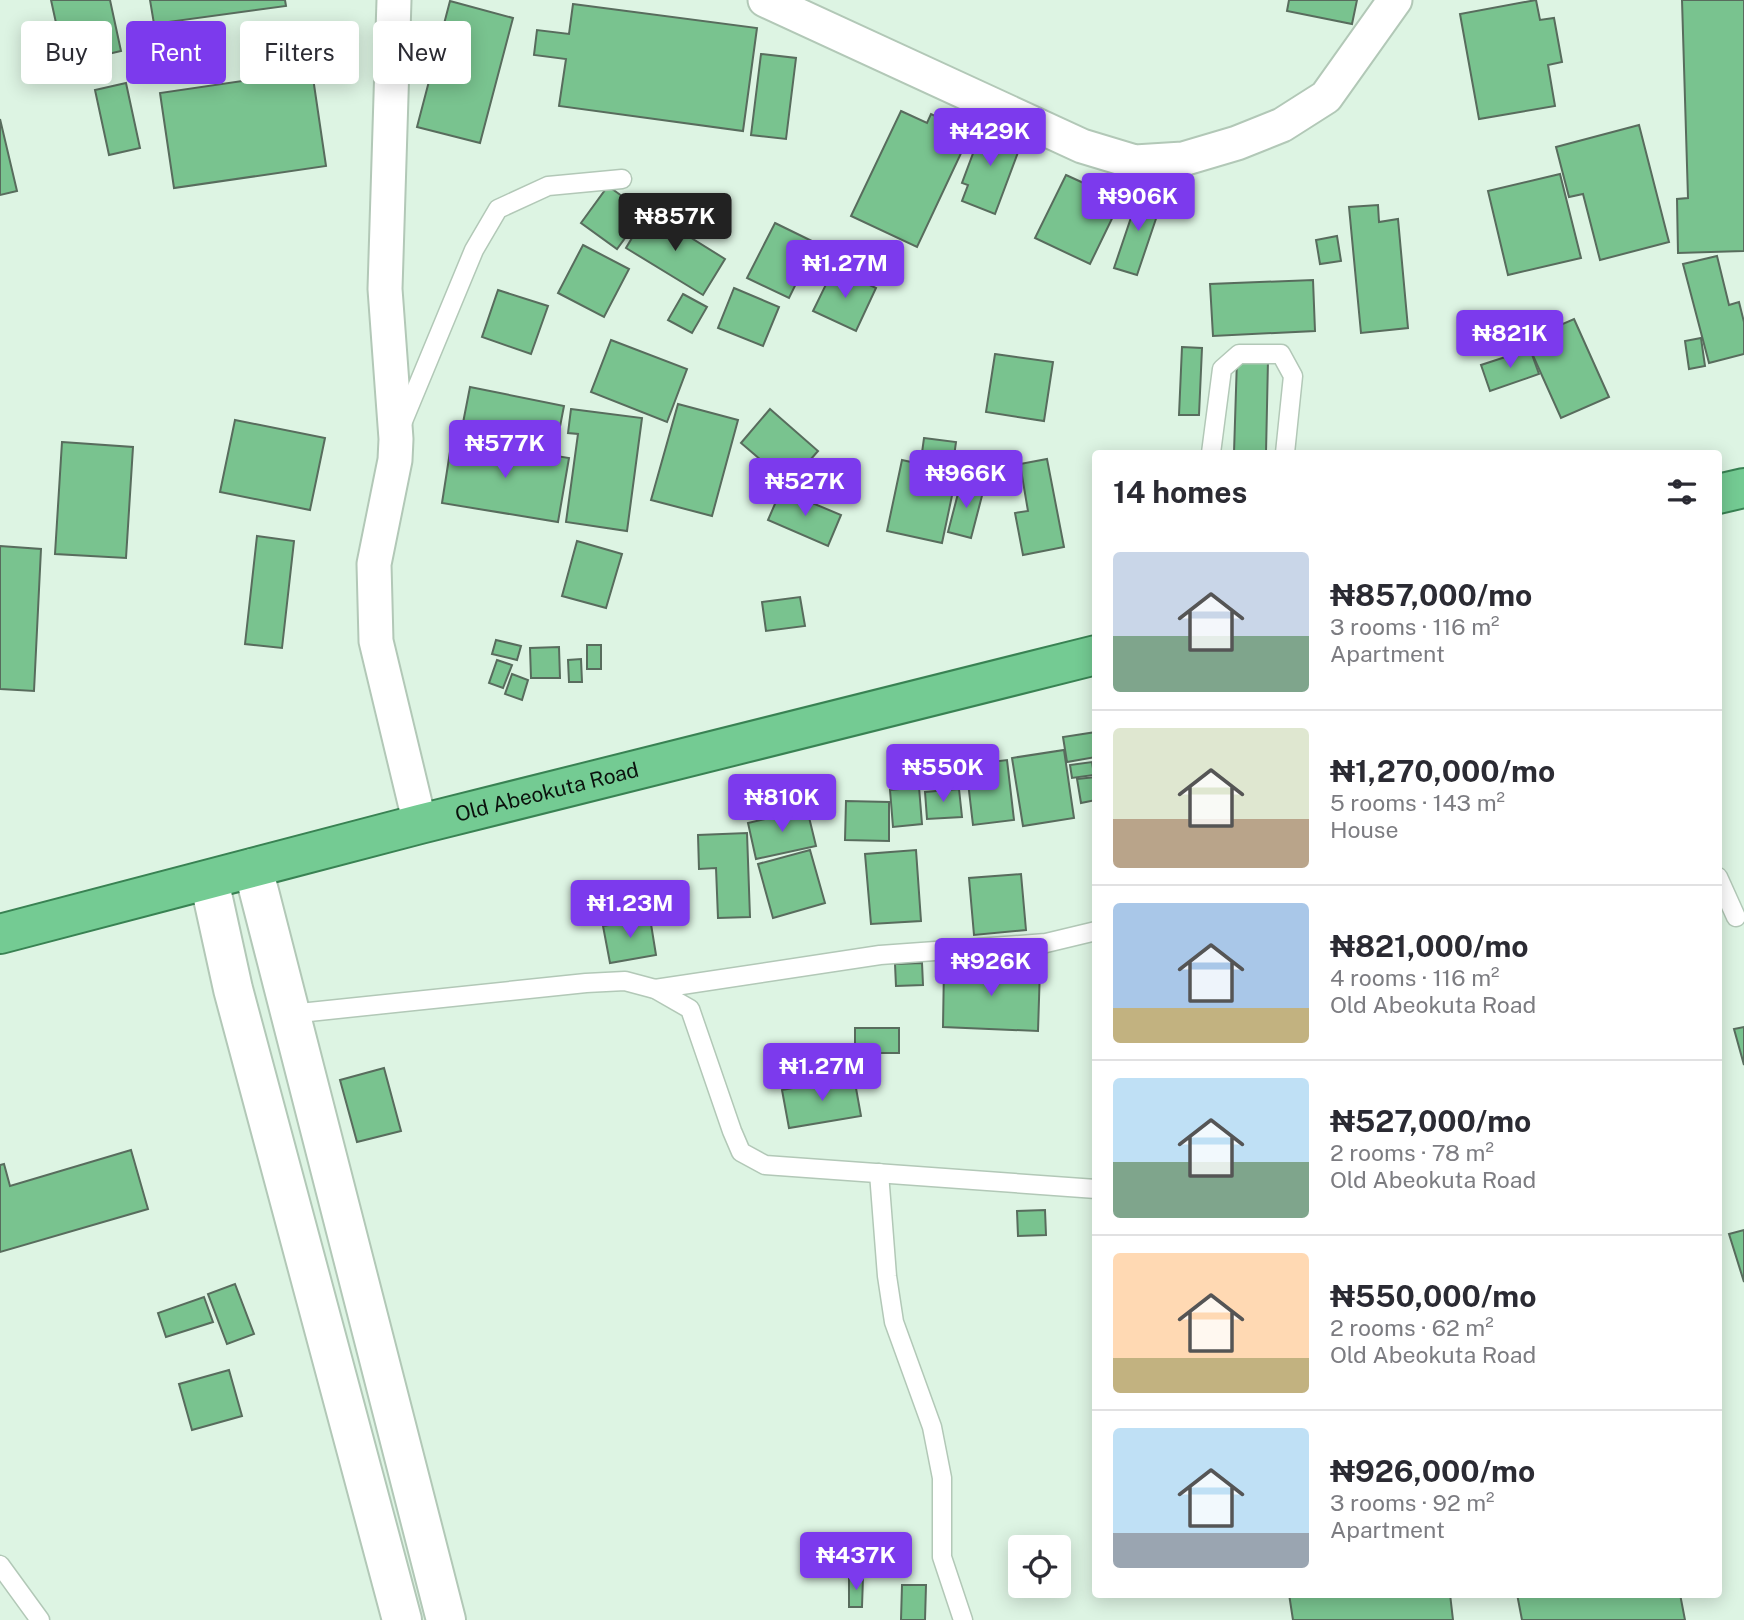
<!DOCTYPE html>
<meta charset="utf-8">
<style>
body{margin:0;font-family:"Public Sans",sans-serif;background:#f2f2f3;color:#2b2b33;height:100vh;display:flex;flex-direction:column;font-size:26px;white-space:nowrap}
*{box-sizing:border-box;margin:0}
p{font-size:23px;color:#7c7c81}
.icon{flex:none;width:38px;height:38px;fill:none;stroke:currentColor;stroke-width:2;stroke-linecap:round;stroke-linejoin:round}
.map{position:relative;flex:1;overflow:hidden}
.details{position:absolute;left:1092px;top:450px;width:630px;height:1148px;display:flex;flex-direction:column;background:#fff;border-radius:7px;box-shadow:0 4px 18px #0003}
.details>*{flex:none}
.hud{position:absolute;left:21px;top:21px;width:665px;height:63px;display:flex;gap:14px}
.tools{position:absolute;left:1008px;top:1535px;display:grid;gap:14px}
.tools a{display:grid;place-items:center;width:63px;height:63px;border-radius:7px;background:#fff;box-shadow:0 4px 18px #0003;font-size:35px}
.price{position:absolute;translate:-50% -60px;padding:0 16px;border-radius:7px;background:#7c3aed;color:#fff;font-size:23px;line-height:46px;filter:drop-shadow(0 2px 4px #0008)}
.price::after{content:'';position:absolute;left:50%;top:42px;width:21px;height:16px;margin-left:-10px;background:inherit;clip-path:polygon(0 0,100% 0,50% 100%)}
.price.current{background:#222;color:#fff}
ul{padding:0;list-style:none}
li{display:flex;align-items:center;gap:21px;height:175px;padding:0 21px}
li+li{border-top:2px solid #e1e1e2}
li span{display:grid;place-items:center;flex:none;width:196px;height:140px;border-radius:7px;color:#555}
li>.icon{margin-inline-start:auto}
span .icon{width:84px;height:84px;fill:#fffc;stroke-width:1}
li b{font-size:30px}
h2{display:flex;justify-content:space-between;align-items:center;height:84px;padding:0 21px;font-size:30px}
.tag{padding:0 24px;border-radius:7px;background:#fff;box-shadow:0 4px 18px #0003;font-size:24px;line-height:63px}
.tag.current{background:#7c3aed;color:#fff}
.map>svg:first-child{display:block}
.building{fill:#79c38f;stroke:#586c5d;stroke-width:2}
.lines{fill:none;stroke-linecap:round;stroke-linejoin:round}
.service-casing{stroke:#b2c8b7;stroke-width:21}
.minor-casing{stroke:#b2c8b7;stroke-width:37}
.tertiary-casing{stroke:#b2c8b7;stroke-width:42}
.trunk-casing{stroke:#398253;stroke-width:42}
.service{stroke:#fff;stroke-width:18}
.minor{stroke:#fff;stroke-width:33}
.tertiary{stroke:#fff;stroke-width:38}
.trunk{stroke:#74cb93;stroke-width:38}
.labels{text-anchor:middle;stroke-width:7;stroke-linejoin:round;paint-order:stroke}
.street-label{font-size:21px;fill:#0b120d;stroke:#ddf4e3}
</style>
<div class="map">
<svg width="1744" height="1620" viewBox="0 0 1744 1620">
<rect width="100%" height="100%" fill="#ddf4e3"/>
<g class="building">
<path d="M 51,0 L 110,0 L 121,51 L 65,64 Z"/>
<path d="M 150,0 L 285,0 L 286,6 L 154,24 Z"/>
<path d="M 1289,0 L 1357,0 L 1352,24 L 1287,11 Z"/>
<path d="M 1536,0 L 1540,20 L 1554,18 L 1562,62 L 1548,65 L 1555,106 L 1479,119 L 1460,14 Z"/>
<path d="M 1682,0 L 1744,0 L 1744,251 L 1678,253 L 1677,199 L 1688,198 Z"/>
<path d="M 450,1 L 513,18 L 480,143 L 417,127 Z"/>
<path d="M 573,4 L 757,28 L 743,131 L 559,106 L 566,59 L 534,55 L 537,30 L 569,34 Z"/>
<path d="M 761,54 L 796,58 L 786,139 L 751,135 Z"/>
<path d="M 312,71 L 326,166 L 174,188 L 160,93 Z"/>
<path d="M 126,83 L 140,148 L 109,155 L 95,90 Z"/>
<path d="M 901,111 L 927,123 L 931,114 L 971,132 L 917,247 L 851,216 Z"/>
<path d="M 0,119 L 17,191 L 0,195 Z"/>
<path d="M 984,124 L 1023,139 L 995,214 L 962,201 L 968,185 L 962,183 Z"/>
<path d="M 1639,125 L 1669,242 L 1600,260 L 1583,194 L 1569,197 L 1556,147 Z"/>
<path d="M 1560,174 L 1581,258 L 1508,275 L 1488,191 Z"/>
<path d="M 1066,175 L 1121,200 L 1090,264 L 1035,238 Z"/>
<path d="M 608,186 L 644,212 L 617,249 L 581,223 Z"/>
<path d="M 1140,191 L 1163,198 L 1137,275 L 1114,268 Z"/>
<path d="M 1378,205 L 1379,222 L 1398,219 L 1408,328 L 1361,333 L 1349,207 Z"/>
<path d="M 648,211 L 725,259 L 703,295 L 626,248 Z"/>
<path d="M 775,223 L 816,243 L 789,298 L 747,278 Z"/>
<path d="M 1337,236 L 1341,261 L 1320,264 L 1316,240 Z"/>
<path d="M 583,245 L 629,269 L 604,317 L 558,293 Z"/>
<path d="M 1717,256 L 1729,305 L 1739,302 L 1744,322 L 1744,354 L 1709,363 L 1683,264 Z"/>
<path d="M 834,268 L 876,288 L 856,331 L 813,311 Z"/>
<path d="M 1313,280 L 1315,331 L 1213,336 L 1210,284 Z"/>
<path d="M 734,288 L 779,307 L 763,346 L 718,328 Z"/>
<path d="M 498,290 L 548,306 L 531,354 L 482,337 Z"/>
<path d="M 683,294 L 707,307 L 692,333 L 668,320 Z"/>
<path d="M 1574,319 L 1609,397 L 1561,418 L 1526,340 Z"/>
<path d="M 1701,338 L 1705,366 L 1689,369 L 1685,341 Z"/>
<path d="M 611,340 L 687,369 L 667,422 L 591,392 Z"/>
<path d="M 1182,347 L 1202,348 L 1199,415 L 1179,415 Z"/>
<path d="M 1530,349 L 1539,374 L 1490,391 L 1481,365 Z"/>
<path d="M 995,354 L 1053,362 L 1044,421 L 986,412 Z"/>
<path d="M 1237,359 L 1268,360 L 1266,453 L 1234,453 Z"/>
<path d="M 470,387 L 564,406 L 556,447 L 462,428 Z"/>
<path d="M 678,404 L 738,420 L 712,516 L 651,500 Z"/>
<path d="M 571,409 L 642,418 L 627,531 L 566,522 L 578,434 L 568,433 Z"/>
<path d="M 770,409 L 818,451 L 789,484 L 741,443 Z"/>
<path d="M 235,420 L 325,438 L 310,510 L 220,492 Z"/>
<path d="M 924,438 L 956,442 L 953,464 L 921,460 Z"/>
<path d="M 452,439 L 569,458 L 558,522 L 442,503 Z"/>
<path d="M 62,442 L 133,447 L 126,558 L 55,554 Z"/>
<path d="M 1047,459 L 1064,547 L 1023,555 L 1015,513 L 1028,511 L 1020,464 Z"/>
<path d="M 902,460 L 957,472 L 942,543 L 887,531 Z"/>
<path d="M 961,482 L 984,488 L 971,538 L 948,532 Z"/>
<path d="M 781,490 L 841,515 L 828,546 L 768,520 Z"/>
<path d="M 257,536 L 294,541 L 282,648 L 245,644 Z"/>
<path d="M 577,541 L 622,554 L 606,608 L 562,596 Z"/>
<path d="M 0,546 L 41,549 L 34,691 L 0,689 Z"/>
<path d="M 800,597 L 805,626 L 766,631 L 762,602 Z"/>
<path d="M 496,640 L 521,646 L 517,660 L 492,654 Z"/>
<rect x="587" y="645" width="14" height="24"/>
<path d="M 559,647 L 560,678 L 531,678 L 530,648 Z"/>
<path d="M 581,659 L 582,682 L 569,682 L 568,660 Z"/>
<path d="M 497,660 L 512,665 L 503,688 L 489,683 Z"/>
<path d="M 512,674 L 528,680 L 522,700 L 505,694 Z"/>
<path d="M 1096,732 L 1096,757 L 1067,762 L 1063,737 Z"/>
<path d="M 1064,750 L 1074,818 L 1023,826 L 1012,758 Z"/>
<path d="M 1007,760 L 1014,820 L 973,825 L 966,765 Z"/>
<path d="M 1092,762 L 1094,775 L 1072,778 L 1070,765 Z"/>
<path d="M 1096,777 L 1096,800 L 1081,803 L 1077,779 Z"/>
<path d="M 919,787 L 922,824 L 893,827 L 890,790 Z"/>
<path d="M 959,789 L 962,817 L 927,819 L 925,792 Z"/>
<path d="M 846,801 L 889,802 L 889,841 L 845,840 Z"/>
<path d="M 807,809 L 816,846 L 756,859 L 748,823 Z"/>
<path d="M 747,833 L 750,917 L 718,918 L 716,868 L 699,869 L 698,835 Z"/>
<path d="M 810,850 L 825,903 L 773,918 L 758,864 Z"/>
<path d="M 916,850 L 921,921 L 871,924 L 865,854 Z"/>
<path d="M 1021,874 L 1026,930 L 974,935 L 969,878 Z"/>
<path d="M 650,918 L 656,955 L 610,963 L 603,926 Z"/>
<path d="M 922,963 L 923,985 L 896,986 L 895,964 Z"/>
<path d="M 944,965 L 1040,968 L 1038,1031 L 943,1027 Z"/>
<path d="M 1744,1027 L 1744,1065 L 1734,1029 Z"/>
<rect x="855" y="1028" width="44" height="25"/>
<path d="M 384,1068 L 401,1131 L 357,1142 L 340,1080 Z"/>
<path d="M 854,1077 L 861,1116 L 789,1128 L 782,1090 Z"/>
<path d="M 131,1150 L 148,1209 L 0,1252 L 0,1165 L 4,1164 L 10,1186 Z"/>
<path d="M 1045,1210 L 1046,1235 L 1018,1236 L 1017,1211 Z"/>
<path d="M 1744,1230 L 1744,1282 L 1729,1234 Z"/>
<path d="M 235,1284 L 254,1334 L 227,1344 L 208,1294 Z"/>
<path d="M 204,1297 L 213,1322 L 166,1337 L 158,1313 Z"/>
<path d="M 229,1370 L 242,1416 L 192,1430 L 179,1384 Z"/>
<path d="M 849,1576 L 863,1577 L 862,1607 L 849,1607 Z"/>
<path d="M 902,1585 L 926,1585 L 925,1620 L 901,1620 Z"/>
<path d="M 1289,1594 L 1450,1594 L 1453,1620 L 1293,1620 Z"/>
<path d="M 1517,1594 L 1680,1594 L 1685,1620 L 1522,1620 Z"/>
</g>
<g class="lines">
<g class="service-casing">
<g id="service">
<path d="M 401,426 L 474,250 L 498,209 L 548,186 L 622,179"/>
<path d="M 1211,453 L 1222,369 L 1239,354 L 1281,354 L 1293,376 L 1285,453"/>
<path d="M 1718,877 L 1736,917"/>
<path d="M 655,989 L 880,955 L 1046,943 L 1096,931"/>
<path d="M 290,1014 L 586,983 L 625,981 L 655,989 L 690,1009 L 732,1131 L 741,1152 L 765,1165 L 1096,1189"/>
<path d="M 879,1173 L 887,1276 L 894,1322 L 932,1427 L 942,1478 L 942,1557 L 963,1620"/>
<path d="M 0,1565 L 40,1620"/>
</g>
</g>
<g class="minor-casing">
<g id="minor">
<path d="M 394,0 L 385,289 L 396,439 L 395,460 L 374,564 L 376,641 L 420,824"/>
<path d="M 765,0 L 1082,146 L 1135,162 L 1183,159 L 1237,143 L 1282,125 L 1326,97 L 1395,0"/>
</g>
</g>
<g class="tertiary-casing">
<g id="tertiary">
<path d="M 253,868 L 446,1620"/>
<path d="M 209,880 L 233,989 L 402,1620"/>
</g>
</g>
<g class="trunk-casing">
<g id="trunk">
<path d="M 1718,494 L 1744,488"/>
<path id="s1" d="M 0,934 L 420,824 L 1096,655"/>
</g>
</g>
<use href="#service" class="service"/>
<use href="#minor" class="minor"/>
<use href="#tertiary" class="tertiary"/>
<use href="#trunk" class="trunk"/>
</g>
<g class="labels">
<g class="street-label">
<text dy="7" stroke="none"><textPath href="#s1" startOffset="565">Old Abeokuta Road</textPath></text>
</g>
</g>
</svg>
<div class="tools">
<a><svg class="icon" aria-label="locate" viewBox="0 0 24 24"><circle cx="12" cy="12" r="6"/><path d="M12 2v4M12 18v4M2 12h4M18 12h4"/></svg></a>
</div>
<b class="price" style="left:990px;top:168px">₦429K</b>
<b class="price" style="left:1138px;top:233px">₦906K</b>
<b class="price current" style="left:675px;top:253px">₦857K</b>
<b class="price" style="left:845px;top:300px">₦1.27M</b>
<b class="price" style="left:1510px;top:370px">₦821K</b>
<b class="price" style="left:505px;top:480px">₦577K</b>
<b class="price" style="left:966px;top:510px">₦966K</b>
<b class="price" style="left:805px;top:518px">₦527K</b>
<b class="price" style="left:943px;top:804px">₦550K</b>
<b class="price" style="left:782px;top:834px">₦810K</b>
<b class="price" style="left:630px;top:940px">₦1.23M</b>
<b class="price" style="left:991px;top:998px">₦926K</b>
<b class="price" style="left:822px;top:1103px">₦1.27M</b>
<b class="price" style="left:856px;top:1592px">₦437K</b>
<div class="hud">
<a class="tag">Buy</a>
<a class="tag current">Rent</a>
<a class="tag">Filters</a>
<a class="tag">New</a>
</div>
<section class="details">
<h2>14 homes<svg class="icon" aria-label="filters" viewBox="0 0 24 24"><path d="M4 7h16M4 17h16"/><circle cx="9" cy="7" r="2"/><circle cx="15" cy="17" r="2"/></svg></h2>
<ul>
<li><span style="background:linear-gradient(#c9d6e8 60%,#7fa58c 0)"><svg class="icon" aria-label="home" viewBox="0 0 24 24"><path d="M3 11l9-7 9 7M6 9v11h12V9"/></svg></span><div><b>₦857,000/mo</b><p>3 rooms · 116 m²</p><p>Apartment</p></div></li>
<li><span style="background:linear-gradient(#dfe7d0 65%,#b9a48a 0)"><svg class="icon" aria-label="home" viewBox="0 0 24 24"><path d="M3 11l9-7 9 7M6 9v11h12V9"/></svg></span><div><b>₦1,270,000/mo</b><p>5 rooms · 143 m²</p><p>House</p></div></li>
<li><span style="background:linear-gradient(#a9c7e8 75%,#c2b280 0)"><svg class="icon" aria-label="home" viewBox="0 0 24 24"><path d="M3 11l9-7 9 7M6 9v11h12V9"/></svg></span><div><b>₦821,000/mo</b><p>4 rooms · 116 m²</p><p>Old Abeokuta Road</p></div></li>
<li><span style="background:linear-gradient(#bfe0f5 60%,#7fa58c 0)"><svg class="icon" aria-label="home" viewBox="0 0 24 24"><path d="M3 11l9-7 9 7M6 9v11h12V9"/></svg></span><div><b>₦527,000/mo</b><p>2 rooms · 78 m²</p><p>Old Abeokuta Road</p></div></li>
<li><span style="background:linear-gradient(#ffd9b3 75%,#c2b280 0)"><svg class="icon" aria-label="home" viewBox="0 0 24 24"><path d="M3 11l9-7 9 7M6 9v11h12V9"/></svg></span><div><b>₦550,000/mo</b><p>2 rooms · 62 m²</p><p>Old Abeokuta Road</p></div></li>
<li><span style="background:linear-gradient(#bfe0f5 75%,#9aa5b1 0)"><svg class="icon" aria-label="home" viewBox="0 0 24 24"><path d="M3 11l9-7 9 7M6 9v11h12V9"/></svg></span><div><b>₦926,000/mo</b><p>3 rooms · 92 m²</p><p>Apartment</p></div></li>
</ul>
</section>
</div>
